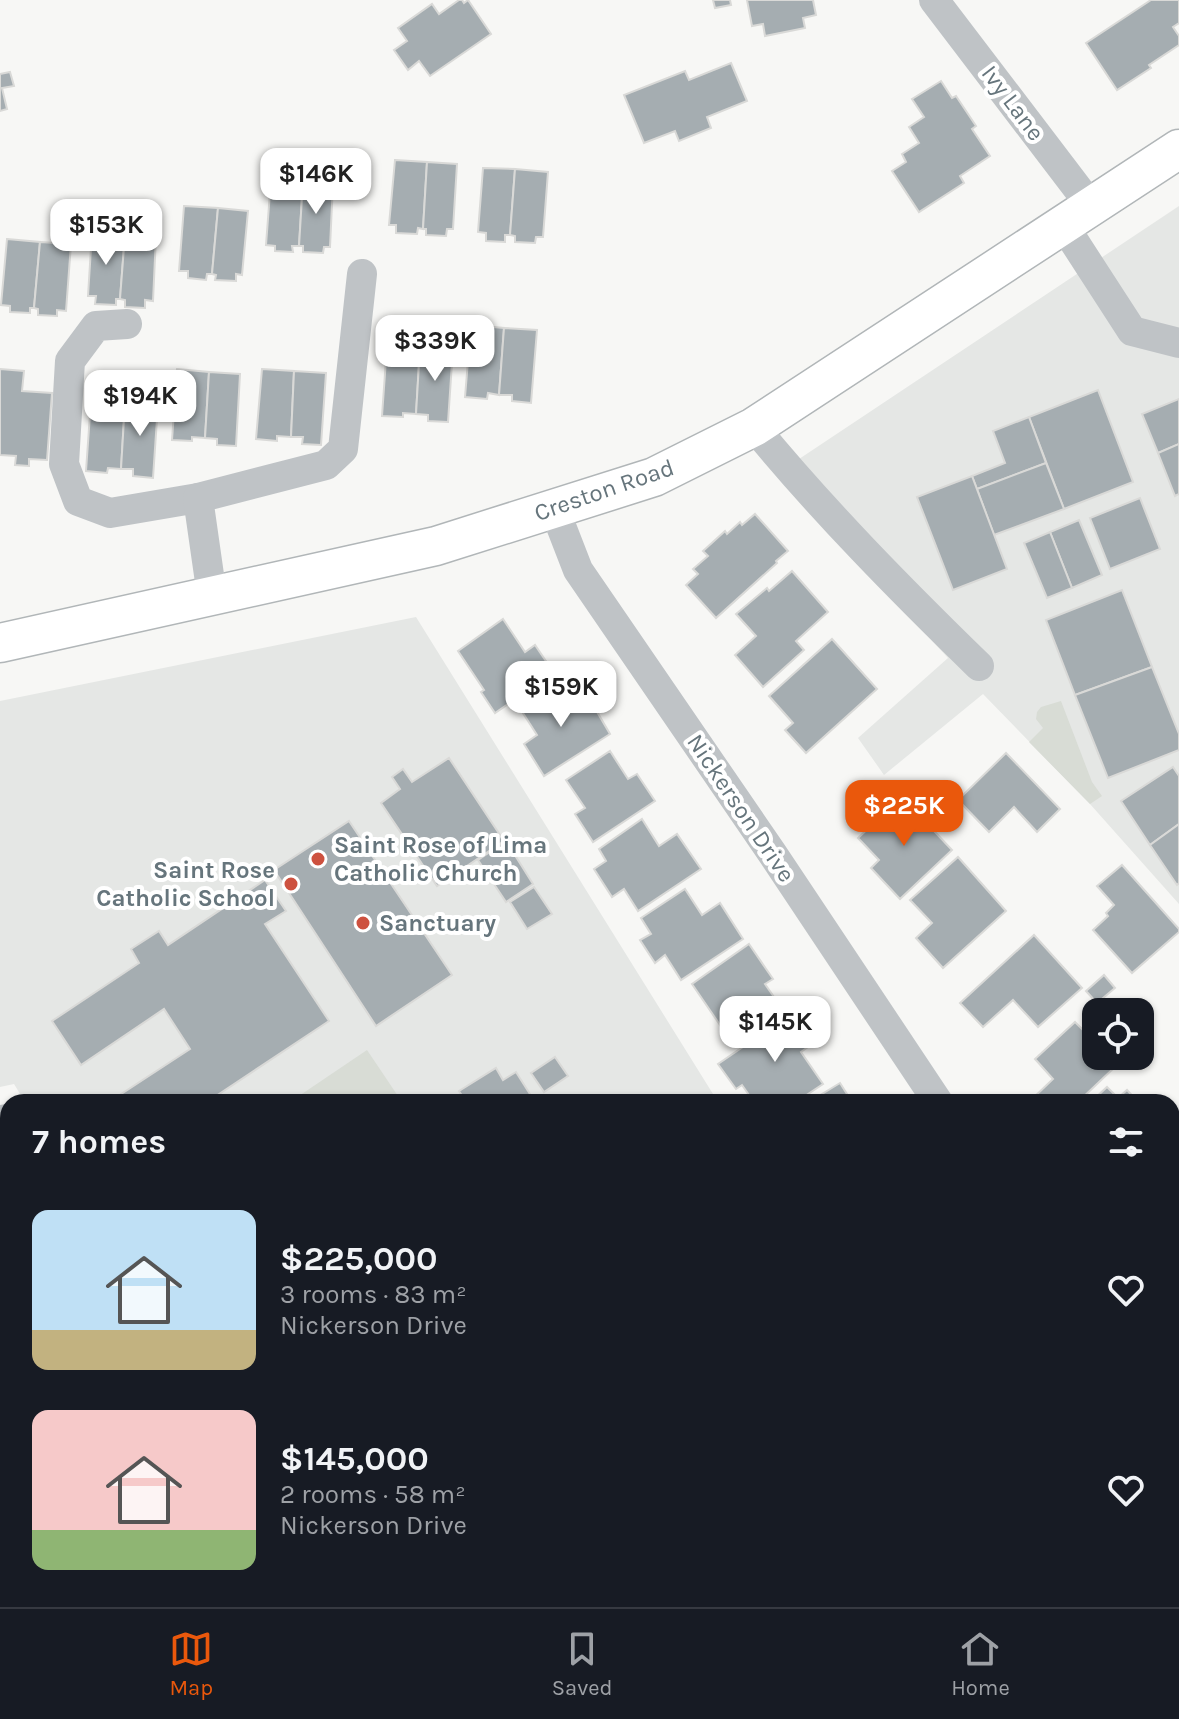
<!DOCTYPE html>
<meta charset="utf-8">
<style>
body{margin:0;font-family:Karla,sans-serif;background:#242831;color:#f1f3f6;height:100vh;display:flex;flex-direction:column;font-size:30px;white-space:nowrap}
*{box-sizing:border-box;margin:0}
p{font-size:26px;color:#9ea1a6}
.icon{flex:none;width:44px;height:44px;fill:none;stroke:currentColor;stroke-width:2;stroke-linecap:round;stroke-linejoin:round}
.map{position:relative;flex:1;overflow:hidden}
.details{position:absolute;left:0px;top:1094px;width:1180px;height:514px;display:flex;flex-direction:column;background:#171b24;border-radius:24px 24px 0 0;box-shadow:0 2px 6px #0004}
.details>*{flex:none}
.buttons{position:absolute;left:1082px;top:998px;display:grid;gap:16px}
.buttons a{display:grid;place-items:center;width:72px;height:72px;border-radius:16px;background:#171b24;box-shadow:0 2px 6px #0004;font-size:40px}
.price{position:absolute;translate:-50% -68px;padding:0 18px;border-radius:16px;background:#fff;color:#222;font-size:26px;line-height:52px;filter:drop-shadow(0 2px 4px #0008)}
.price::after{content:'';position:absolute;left:50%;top:48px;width:24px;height:18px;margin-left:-12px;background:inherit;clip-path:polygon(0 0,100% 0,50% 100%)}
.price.active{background:#ea580c;color:#fff}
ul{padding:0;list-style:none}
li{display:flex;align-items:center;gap:24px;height:200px;padding:0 32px}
li span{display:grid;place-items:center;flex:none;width:224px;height:160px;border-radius:16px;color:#555}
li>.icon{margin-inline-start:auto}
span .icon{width:96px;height:96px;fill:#fffc;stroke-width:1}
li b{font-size:34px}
h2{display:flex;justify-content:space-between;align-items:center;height:96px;padding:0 32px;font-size:34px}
.menu{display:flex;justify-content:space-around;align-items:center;height:112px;border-top:2px solid #363941;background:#171b24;font-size:22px;color:#9ea1a6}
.menu a{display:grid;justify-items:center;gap:4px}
.menu .active{color:#ea580c}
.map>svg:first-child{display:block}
.built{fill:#e5e7e5}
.green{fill:#d8dcd5}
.building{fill:#a5adb1;stroke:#d9d9d7;stroke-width:2}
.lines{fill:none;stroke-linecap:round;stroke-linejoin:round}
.major-casing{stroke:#b1b6b8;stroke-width:41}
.minor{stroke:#bfc3c6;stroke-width:30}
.major{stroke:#fff;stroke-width:38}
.poi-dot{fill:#cd513f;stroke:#fff;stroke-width:3}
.labels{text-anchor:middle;stroke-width:8;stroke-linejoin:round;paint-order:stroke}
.street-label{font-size:24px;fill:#66757c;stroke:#fff}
.poi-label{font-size:24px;font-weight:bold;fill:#66757c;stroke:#fff;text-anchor:start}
</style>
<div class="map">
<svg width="1179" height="1607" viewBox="0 0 1179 1607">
<rect width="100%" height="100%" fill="#f7f7f5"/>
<g class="built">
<path d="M 1179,206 L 1179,904 L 1090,804 L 983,694 L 884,775 L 858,738 L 948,658 L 778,473 Z"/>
<path d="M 416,617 L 718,1102 L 25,1102 L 14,1084 L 0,1087 L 0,701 Z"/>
</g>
<g class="green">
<path d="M 1061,701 L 1092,782 L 1102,796 L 1090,804 L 1029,742 L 1043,728 L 1036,719 L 1037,712 L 1041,707 Z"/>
<path d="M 367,1050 L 402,1102 L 290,1102 Z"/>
</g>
<g class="building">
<path d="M 459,0 L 462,0 L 464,3 L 468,0 L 491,34 L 430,76 L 419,61 L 408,70 L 394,50 L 407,41 L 398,28 L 432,4 L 439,14 Z"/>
<path d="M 713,0 L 730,0 L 731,5 L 715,8 Z"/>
<path d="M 747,0 L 813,0 L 816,15 L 803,18 L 805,28 L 765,36 L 763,24 L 752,26 Z"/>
<path d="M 1151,0 L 1179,0 L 1179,23 L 1173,27 L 1179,36 L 1179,45 L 1149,65 L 1151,68 L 1117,90 L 1086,43 Z"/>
<path d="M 731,63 L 747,101 L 707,117 L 711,128 L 679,141 L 675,131 L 644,143 L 624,95 L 685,71 L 689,80 Z"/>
<path d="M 10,72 L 14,86 L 2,88 L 7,109 L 0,111 L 0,74 Z"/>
<path d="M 941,81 L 952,98 L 956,96 L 976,126 L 972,129 L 990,156 L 960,176 L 964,183 L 919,212 L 892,171 L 906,162 L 902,154 L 919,143 L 909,127 L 924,117 L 912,99 Z"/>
<path d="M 395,160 L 427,162 L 423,229 L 418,228 L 417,234 L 396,233 L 396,225 L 389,225 Z"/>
<path d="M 427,162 L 457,164 L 453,229 L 447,229 L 446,236 L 426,235 L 426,229 L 423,229 Z"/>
<path d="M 483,168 L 515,169 L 510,235 L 505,235 L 505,242 L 486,241 L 486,233 L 478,232 Z"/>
<path d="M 515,169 L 548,172 L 543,237 L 536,237 L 535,243 L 515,242 L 515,236 L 510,235 Z"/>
<path d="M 271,179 L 303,181 L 299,246 L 292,246 L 293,252 L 275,251 L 275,246 L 266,245 Z"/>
<path d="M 303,181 L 333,183 L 330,247 L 324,247 L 323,253 L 303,252 L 303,246 L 299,246 Z"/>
<path d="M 184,206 L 218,208 L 212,274 L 207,274 L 206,280 L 188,278 L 188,271 L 179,271 Z"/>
<path d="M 218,208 L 248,211 L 242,275 L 236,274 L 236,281 L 215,280 L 216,275 L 212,274 Z"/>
<path d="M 92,232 L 125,234 L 120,299 L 116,299 L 116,305 L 95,304 L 96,296 L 88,296 Z"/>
<path d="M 125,234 L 156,236 L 153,301 L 145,300 L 145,308 L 125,307 L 125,300 L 120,299 Z"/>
<path d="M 7,239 L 40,242 L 34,308 L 30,308 L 30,313 L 10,312 L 10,306 L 1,305 Z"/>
<path d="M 40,242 L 71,244 L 66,311 L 57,310 L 57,316 L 38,315 L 38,309 L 34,308 Z"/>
<path d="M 471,325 L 504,328 L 499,395 L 488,393 L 487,399 L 465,397 Z"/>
<path d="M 504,328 L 537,330 L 531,403 L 512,401 L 512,395 L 499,395 Z"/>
<path d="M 387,345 L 420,347 L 416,414 L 403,413 L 403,417 L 382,416 Z"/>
<path d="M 420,347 L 453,348 L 448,422 L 428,421 L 428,415 L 416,414 Z"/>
<path d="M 0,369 L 24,371 L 22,391 L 52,393 L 47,460 L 29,459 L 29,466 L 15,465 L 16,456 L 0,455 Z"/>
<path d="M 177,369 L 209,372 L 205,438 L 192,437 L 192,441 L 172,440 Z"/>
<path d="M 262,369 L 294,371 L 291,437 L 277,436 L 277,441 L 256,439 Z"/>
<path d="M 294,371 L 326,373 L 321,445 L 302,444 L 303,437 L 291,437 Z"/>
<path d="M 209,372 L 240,374 L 236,446 L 217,445 L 217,439 L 205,438 Z"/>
<path d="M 1098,390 L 1133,482 L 1064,509 L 1029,417 Z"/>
<path d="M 1179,399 L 1179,444 L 1158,453 L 1142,414 Z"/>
<path d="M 91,400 L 125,402 L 121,469 L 108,468 L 107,473 L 86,471 Z"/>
<path d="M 125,402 L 158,404 L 153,478 L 133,476 L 133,469 L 121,469 Z"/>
<path d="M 1029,417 L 1046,463 L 977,489 L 972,476 L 1005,463 L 993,431 Z"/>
<path d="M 1179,444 L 1179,494 L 1175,496 L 1158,453 Z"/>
<path d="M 1046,463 L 1064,509 L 994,535 L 977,489 Z"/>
<path d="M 972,476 L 1007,569 L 953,590 L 917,497 Z"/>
<path d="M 1140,498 L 1160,549 L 1110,569 L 1090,518 Z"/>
<path d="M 755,514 L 788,551 L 776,561 L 777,563 L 716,618 L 686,585 L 698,574 L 693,569 L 708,556 L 703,551 L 725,531 L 727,534 L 740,522 L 742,525 Z"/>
<path d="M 1079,520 L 1102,575 L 1072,588 L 1050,532 Z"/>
<path d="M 1050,532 L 1072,588 L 1047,598 L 1024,543 Z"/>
<path d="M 792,571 L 828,612 L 796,641 L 804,650 L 763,687 L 735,655 L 756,636 L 736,614 L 767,588 L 769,591 Z"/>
<path d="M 1122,590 L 1152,667 L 1075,695 L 1046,620 Z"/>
<path d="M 503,619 L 525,652 L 535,645 L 554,673 L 495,713 L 481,692 L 484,690 L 458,651 Z"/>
<path d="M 832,639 L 877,689 L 806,753 L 785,730 L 793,723 L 769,696 Z"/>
<path d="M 1152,667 L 1179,734 L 1179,750 L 1108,778 L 1075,695 Z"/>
<path d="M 565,682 L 583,711 L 593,705 L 610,734 L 544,776 L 524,744 L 537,735 L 521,710 Z"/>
<path d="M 610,751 L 628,779 L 637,774 L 655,801 L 593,842 L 575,814 L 585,808 L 566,780 Z"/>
<path d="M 1006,753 L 1060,809 L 1037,832 L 1014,807 L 989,832 L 958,800 Z"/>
<path d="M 449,758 L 504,841 L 437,886 L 381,803 L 400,789 L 392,777 L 403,769 L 412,782 Z"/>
<path d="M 1173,767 L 1179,776 L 1179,824 L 1150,845 L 1121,801 Z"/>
<path d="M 902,797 L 952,850 L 900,899 L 871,868 L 879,860 L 858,838 Z"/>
<path d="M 642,819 L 659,846 L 677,834 L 701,869 L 638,911 L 624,889 L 612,897 L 594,869 L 606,861 L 599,849 Z"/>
<path d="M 349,821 L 452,975 L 376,1026 L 274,870 Z"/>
<path d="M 1179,824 L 1179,883 L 1177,885 L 1150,845 Z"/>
<path d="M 506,841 L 533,884 L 506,902 L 478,860 Z"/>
<path d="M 958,857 L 1006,911 L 943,968 L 916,938 L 932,923 L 910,900 Z"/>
<path d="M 1122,865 L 1179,929 L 1179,932 L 1132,973 L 1093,930 L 1108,916 L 1106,913 L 1114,905 L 1097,886 Z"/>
<path d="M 265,880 L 286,911 L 265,924 L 329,1021 L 207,1102 L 109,1102 L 190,1049 L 164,1009 L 81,1065 L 52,1021 L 139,963 L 131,949 L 159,931 L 168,945 Z"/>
<path d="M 534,887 L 552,914 L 527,929 L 510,902 Z"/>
<path d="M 685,889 L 702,915 L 720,903 L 743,939 L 681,980 L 665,955 L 655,963 L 640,940 L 651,934 L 641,918 Z"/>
<path d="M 1034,935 L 1082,988 L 1038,1027 L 1013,1000 L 983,1027 L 960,1003 Z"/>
<path d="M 749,944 L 773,979 L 765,984 L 783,1010 L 733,1044 L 692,984 Z"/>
<path d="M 1104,975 L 1115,988 L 1097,1003 L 1086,991 Z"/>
<path d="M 794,1012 L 815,1042 L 801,1052 L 823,1084 L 796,1102 L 754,1102 L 742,1085 L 736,1089 L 718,1064 Z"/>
<path d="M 1075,1022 L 1096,1043 L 1096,1056 L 1108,1056 L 1117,1065 L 1078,1102 L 1029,1102 L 1053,1079 L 1035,1059 Z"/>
<path d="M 555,1057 L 568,1076 L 544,1092 L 531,1073 Z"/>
<path d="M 496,1068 L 503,1080 L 516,1072 L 535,1102 L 466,1102 L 459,1091 Z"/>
<path d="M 840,1083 L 852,1102 L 809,1102 Z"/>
<path d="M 1107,1087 L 1118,1098 L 1127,1090 L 1138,1102 L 1091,1102 Z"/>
<path d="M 1179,1142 L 1179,1180 L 1172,1172 L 1172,1148 Z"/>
<path d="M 0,1200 L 7,1232 L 0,1233 Z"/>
<path d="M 8,1254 L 8,1327 L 0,1329 L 0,1256 Z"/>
<path d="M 1179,1361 L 1179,1435 L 1172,1431 L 1172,1372 Z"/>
<path d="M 1179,1594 L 1179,1607 L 1159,1607 L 1172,1600 Z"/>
<path d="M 0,1595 L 8,1600 L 28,1607 L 0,1607 Z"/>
<path d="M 478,1600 L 543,1600 L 546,1604 L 542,1607 L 481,1607 L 482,1606 Z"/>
<path d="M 567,1600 L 608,1600 L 598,1607 L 571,1607 Z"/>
<path d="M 893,1600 L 943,1600 L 948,1607 L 898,1607 Z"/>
<path d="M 953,1600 L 1050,1600 L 1052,1603 L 1046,1607 L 958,1607 Z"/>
</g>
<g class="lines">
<g class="major-casing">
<path id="major" d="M 0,643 L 436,546 L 654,477 L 754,427 L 1179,149"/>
</g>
<g class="minor">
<path d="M 934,0 L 1091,206"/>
<path d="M 1064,226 L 1132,331 L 1179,343"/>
<path d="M 127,324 L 96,326 L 70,361 L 64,464 L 78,501 L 110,513 L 198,498"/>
<path d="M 754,427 C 823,511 901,590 979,666"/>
<path d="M 554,508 L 578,570 L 772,853 L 938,1102"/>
<path d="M 212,596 L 198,498 L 326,465 L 343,449 L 362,274"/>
<path d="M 0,1120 L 8,1119"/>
<path d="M 1172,1297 L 1179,1299"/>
<path d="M 758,1607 L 769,1600"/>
</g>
<use href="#major" class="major"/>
</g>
<g class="poi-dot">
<circle cx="318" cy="859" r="8"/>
<circle cx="291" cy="884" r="8"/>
<circle cx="363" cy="923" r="8"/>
</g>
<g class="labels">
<g class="street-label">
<text transform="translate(1013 103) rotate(53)" y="8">Ivy Lane</text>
<text transform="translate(604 490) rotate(-19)" y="8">Creston Road</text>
<text transform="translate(741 808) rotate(56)" y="8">Nickerson Drive</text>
</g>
<g class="poi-label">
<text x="334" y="853">Saint Rose of Lima<tspan x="334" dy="28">Catholic Church</tspan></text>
<text x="275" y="878" text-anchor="end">Saint Rose<tspan x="275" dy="28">Catholic School</tspan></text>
<text x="379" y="931">Sanctuary</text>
</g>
</g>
</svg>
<div class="buttons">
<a><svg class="icon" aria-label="locate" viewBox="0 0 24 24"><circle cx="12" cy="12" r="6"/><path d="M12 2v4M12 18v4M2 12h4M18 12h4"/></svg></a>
</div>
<b class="price" style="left:316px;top:216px">$146K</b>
<b class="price" style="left:106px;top:267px">$153K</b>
<b class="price" style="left:435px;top:383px">$339K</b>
<b class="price" style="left:140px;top:438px">$194K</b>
<b class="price" style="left:561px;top:729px">$159K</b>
<b class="price active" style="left:904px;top:848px">$225K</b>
<b class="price" style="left:775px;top:1064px">$145K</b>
<section class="details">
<h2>7 homes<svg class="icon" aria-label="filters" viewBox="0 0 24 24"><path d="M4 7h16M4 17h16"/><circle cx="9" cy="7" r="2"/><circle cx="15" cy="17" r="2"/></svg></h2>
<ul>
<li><span style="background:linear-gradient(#bfe0f5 75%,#c2b280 0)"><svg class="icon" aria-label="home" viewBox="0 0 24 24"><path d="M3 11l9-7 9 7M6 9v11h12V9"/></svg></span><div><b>$225,000</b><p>3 rooms · 83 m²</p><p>Nickerson Drive</p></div><svg class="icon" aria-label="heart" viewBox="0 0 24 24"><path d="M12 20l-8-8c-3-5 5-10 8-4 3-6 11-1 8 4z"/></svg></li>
<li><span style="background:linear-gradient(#f6c9c9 75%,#8fb573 0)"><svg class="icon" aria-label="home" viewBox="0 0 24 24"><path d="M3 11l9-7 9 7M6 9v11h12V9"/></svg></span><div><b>$145,000</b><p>2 rooms · 58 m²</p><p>Nickerson Drive</p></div><svg class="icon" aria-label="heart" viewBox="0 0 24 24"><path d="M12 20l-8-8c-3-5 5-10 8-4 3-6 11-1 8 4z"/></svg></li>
</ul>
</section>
</div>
<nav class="menu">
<a class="active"><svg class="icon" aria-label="map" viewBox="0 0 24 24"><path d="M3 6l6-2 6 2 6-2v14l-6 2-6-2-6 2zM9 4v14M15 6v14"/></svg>Map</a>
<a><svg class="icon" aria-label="saved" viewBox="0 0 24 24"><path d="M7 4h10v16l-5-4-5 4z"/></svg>Saved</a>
<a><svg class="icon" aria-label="home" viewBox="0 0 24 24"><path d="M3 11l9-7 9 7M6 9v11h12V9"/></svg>Home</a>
</nav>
